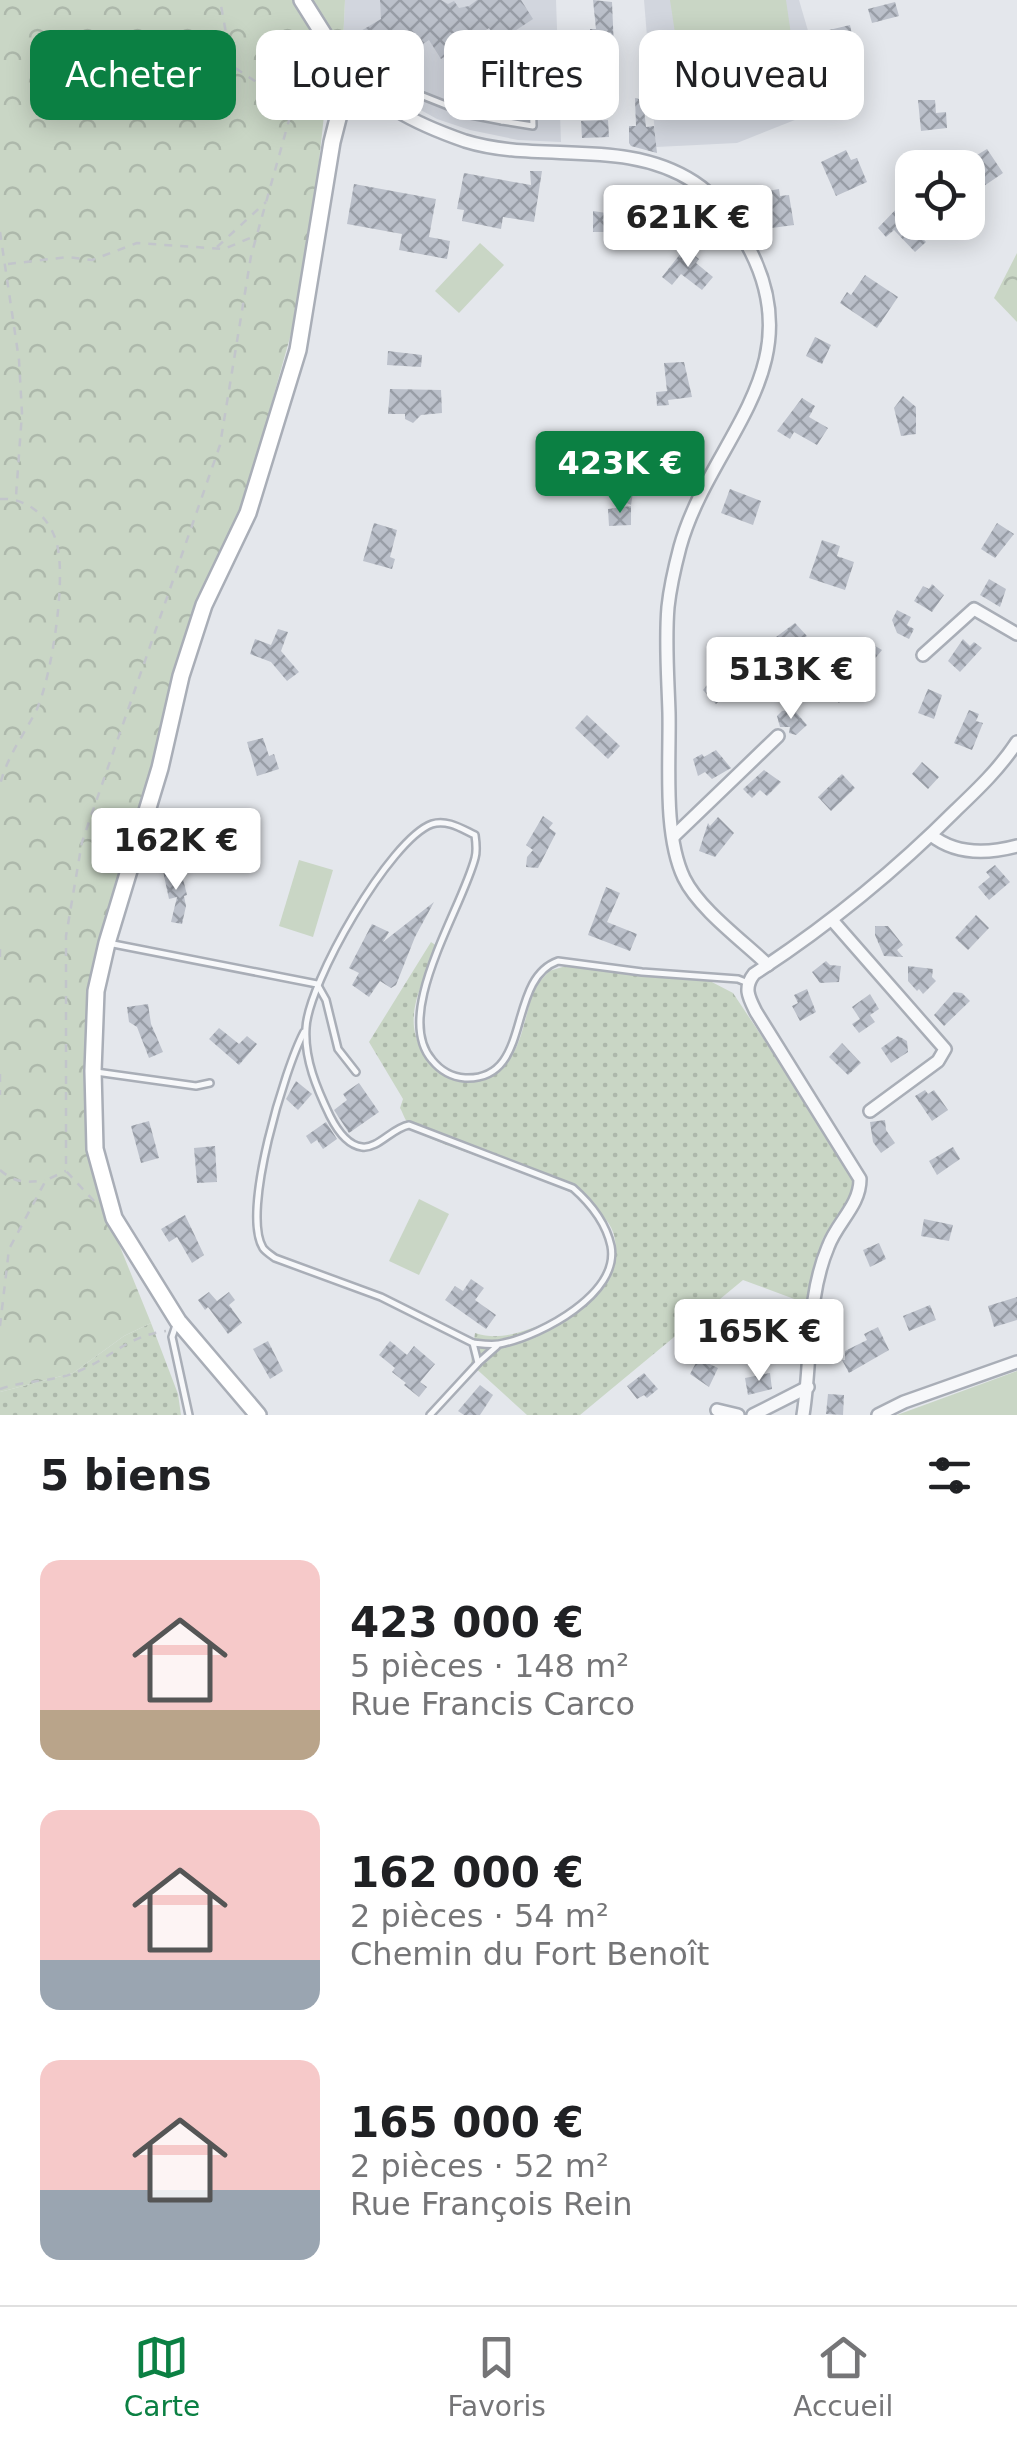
<!DOCTYPE html>
<html lang="fr">
<meta charset="utf-8">
<style>
body{margin:0;font-family:"DejaVu Sans",sans-serif;background:#f2f2f2;color:#202124;height:100vh;display:flex;flex-direction:column;font-size:38px;white-space:nowrap}
*{box-sizing:border-box;margin:0}
p{font-size:32px;color:#757577}
.icon{flex:none;width:55px;height:55px;fill:none;stroke:currentColor;stroke-width:2;stroke-linecap:round;stroke-linejoin:round}
.map{position:relative;height:1415px;overflow:hidden}
.panel{display:flex;flex-direction:column;background:#fff;flex:1}
.panel>*{flex:none}
.top-card{position:absolute;left:30px;top:30px;width:958px;height:90px;display:flex;gap:20px}
.buttons{position:absolute;left:895px;top:150px;display:grid;gap:20px}
.buttons a{display:grid;place-items:center;width:90px;height:90px;border-radius:20px;background:#fff;box-shadow:0 5px 25px #0003;font-size:50px}
.price{position:absolute;translate:-50% -85px;padding:0 22px;border-radius:10px;background:#fff;color:#222;font-size:32px;line-height:65px;filter:drop-shadow(0 2px 5px #0008)}
.price::after{content:'';position:absolute;left:50%;top:60px;width:30px;height:22px;margin-left:-15px;background:inherit;clip-path:polygon(0 0,100% 0,50% 100%)}
.price.current{background:#0b8043;color:#fff}
ul{padding:0;list-style:none}
li{display:flex;align-items:center;gap:30px;height:250px;padding:0 40px}
li span{display:grid;place-items:center;flex:none;width:280px;height:200px;border-radius:20px;color:#555}
li>.icon{margin-inline-start:auto}
span .icon{width:120px;height:120px;fill:#fffc;stroke-width:1}
li b{font-size:42px}
h2{display:flex;justify-content:space-between;align-items:center;height:120px;padding:0 40px;font-size:42px}
.chip{padding:0 35px;border-radius:20px;background:#fff;box-shadow:0 5px 25px #0003;font-size:35px;line-height:90px}
.chip.current{background:#0b8043;color:#fff}
.menu{display:flex;justify-content:space-around;align-items:center;height:140px;border-top:2px solid #e0e0e0;background:#fff;font-size:28px;color:#757577}
.menu a{display:grid;justify-items:center;gap:5px}
.menu .current{color:#0b8043}
.map>svg:first-child{display:block}
.built{fill:#d2d6de}
.grass{fill:url(#grass-dots)}
.forest{fill:url(#forest-crowns)}
.green{fill:#c9d6c5}
.building{fill:url(#building-cross-hatch)}
.lines{fill:none;stroke-linecap:round;stroke-linejoin:round}
.lane-casing{stroke:#a9aeb7;stroke-width:10}
.street-casing{stroke:#a9aeb7;stroke-width:16}
.secondary-casing{stroke:#a9aeb7;stroke-width:20}
.path{stroke:#c2c5cb;stroke-width:2.5;stroke-dasharray:8 8;stroke-linecap:butt}
.lane{stroke:#f7f8fa;stroke-width:5}
.street{stroke:#f7f8fa;stroke-width:11}
.secondary{stroke:#fff;stroke-width:15}
</style>
<div class="map">
<svg width="1017" height="1415" viewBox="0 0 1017 1415">
<defs>
<pattern id="grass-dots" width="8" height="8" patternUnits="userSpaceOnUse" patternTransform="scale(2.5)"><rect width="8" height="8" fill="#c9d6c5"/><path d="M2 2h.1M6 6h.1" fill="none" stroke="#adb8ab" stroke-width="1.8" stroke-linecap="round"/></pattern>
<pattern id="forest-crowns" width="20" height="18" patternUnits="userSpaceOnUse" patternTransform="scale(2.5)"><rect width="20" height="18" fill="#c9d6c5"/><path d="M2 6a3 3 0 1 1 6 0M12 15a3 3 0 1 1 6 0" fill="none" stroke="#adb8ab"/></pattern>
<pattern id="building-cross-hatch" width="8" height="8" patternUnits="userSpaceOnUse" patternTransform="scale(2.5)"><rect width="8" height="8" fill="#bbc0ca"/><path d="M0 0l8 8M0 8l8-8" fill="none" stroke="#989da6"/></pattern>
</defs>
<rect width="100%" height="100%" fill="#e4e7ec"/>
<g class="built">
<path d="M 345,0 L 556,0 L 561,142 L 518,140 L 470,130 L 437,119 L 392,94 L 365,70 L 343,43 Z"/>
<path d="M 644,0 L 799,0 L 830,106 L 737,143 L 656,147 Z"/>
</g>
<g class="grass">
<path d="M 431,942 L 437,946 C 428,971 411,1000 414,1027 C 418,1069 471,1102 504,1066 C 523,1047 525,1012 535,987 L 549,971 L 569,965 L 641,976 L 708,980 L 733,993 L 860,1184 L 857,1201 L 823,1238 L 805,1303 L 743,1280 L 580,1415 L 527,1415 L 471,1364 L 475,1333 C 499,1341 517,1333 541,1325 C 566,1316 590,1296 605,1273 C 665,1187 450,1161 411,1127 C 406,1123 403,1113 400,1108 L 403,1099 L 369,1042 Z"/>
<path d="M 151,1323 L 178,1394 L 181,1415 L 0,1415 L 0,1392 L 73,1373 L 124,1336 Z"/>
</g>
<g class="forest">
<path d="M 0,0 L 345,0 L 343,43 L 328,79 L 306,280 L 242,509 L 192,615 L 153,768 L 103,934 L 88,1153 L 103,1205 L 151,1323 L 124,1336 L 73,1373 L 0,1392 Z"/>
<path d="M 1017,253 L 1017,322 L 994,298 Z"/>
</g>
<g class="green">
<path d="M 670,0 L 786,0 L 795,62 L 682,79 Z"/>
<path d="M 480,243 L 504,265 L 459,313 L 435,291 Z"/>
<path d="M 299,860 L 333,870 L 313,937 L 279,926 Z"/>
<path d="M 419,1199 L 449,1214 L 419,1275 L 389,1261 Z"/>
<path d="M 1017,1371 L 1017,1415 L 897,1415 Z"/>
</g>
<g class="building">
<path d="M 380,0 L 441,0 L 448,4 L 454,1 L 459,8 L 469,6 L 477,0 L 521,0 L 533,19 L 498,42 L 489,28 L 441,59 L 429,40 L 383,70 L 359,32 L 381,19 Z"/>
<path d="M 593,0 L 612,2 L 615,72 L 604,73 L 601,39 L 590,41 L 590,29 L 596,29 Z"/>
<path d="M 895,2 L 899,16 L 872,23 L 868,9 Z"/>
<path d="M 850,25 L 854,44 L 830,51 L 825,31 Z"/>
<path d="M 635,98 L 643,100 L 646,127 L 654,126 L 657,153 L 631,146 L 629,143 L 629,126 L 636,126 Z"/>
<path d="M 918,100 L 935,100 L 936,113 L 946,112 L 947,128 L 921,131 Z"/>
<path d="M 608,120 L 609,137 L 582,138 L 581,121 Z"/>
<path d="M 987,149 L 1003,173 L 981,188 L 970,171 L 982,163 L 977,155 Z"/>
<path d="M 846,150 L 851,160 L 857,158 L 867,182 L 836,196 L 821,162 Z"/>
<path d="M 530,171 L 542,171 L 534,222 L 503,217 L 501,229 L 462,221 L 464,210 L 457,209 L 464,173 L 531,185 Z"/>
<path d="M 354,184 L 436,199 L 429,237 L 450,241 L 447,259 L 399,250 L 402,234 L 347,224 Z"/>
<path d="M 779,189 L 780,196 L 789,195 L 794,225 L 772,228 L 770,214 L 760,215 L 757,193 Z"/>
<path d="M 912,197 L 912,219 L 908,223 L 926,242 L 915,252 L 894,230 L 886,237 L 878,228 L 902,203 L 904,205 Z"/>
<path d="M 593,211 L 626,216 L 626,232 L 593,232 Z"/>
<path d="M 685,248 L 699,259 L 696,263 L 713,277 L 702,290 L 681,274 L 672,285 L 662,277 Z"/>
<path d="M 865,275 L 898,297 L 877,328 L 840,303 L 847,292 L 851,295 Z"/>
<path d="M 815,337 L 831,345 L 822,364 L 806,356 Z"/>
<path d="M 388,351 L 422,355 L 421,367 L 387,365 Z"/>
<path d="M 684,362 L 692,397 L 668,400 L 669,405 L 657,406 L 656,392 L 667,391 L 664,363 Z"/>
<path d="M 390,389 L 441,390 L 442,413 L 421,415 L 413,423 L 405,419 L 405,414 L 388,414 Z"/>
<path d="M 903,396 L 916,407 L 916,434 L 901,436 L 894,408 Z"/>
<path d="M 802,398 L 815,406 L 809,417 L 828,428 L 817,445 L 794,432 L 790,439 L 777,431 Z"/>
<path d="M 614,475 L 631,483 L 628,490 L 633,493 L 631,505 L 605,492 Z"/>
<path d="M 730,489 L 761,501 L 753,525 L 721,513 Z"/>
<path d="M 631,506 L 631,525 L 609,526 L 608,509 Z"/>
<path d="M 374,523 L 397,530 L 390,557 L 395,559 L 392,569 L 363,561 Z"/>
<path d="M 997,523 L 1014,534 L 995,558 L 981,549 Z"/>
<path d="M 822,540 L 840,546 L 837,556 L 854,562 L 845,590 L 809,578 Z"/>
<path d="M 989,579 L 1006,589 L 1000,607 L 980,595 Z"/>
<path d="M 932,584 L 944,595 L 932,612 L 914,601 L 923,586 L 929,589 Z"/>
<path d="M 897,610 L 911,617 L 907,625 L 914,629 L 909,639 L 897,633 L 892,620 Z"/>
<path d="M 795,623 L 807,636 L 783,654 L 772,640 Z"/>
<path d="M 278,629 L 288,632 L 281,651 L 299,672 L 287,681 L 271,662 L 250,654 L 255,639 L 271,645 Z"/>
<path d="M 963,639 L 970,646 L 974,642 L 982,648 L 960,672 L 948,661 Z"/>
<path d="M 865,640 L 882,650 L 868,667 L 854,659 Z"/>
<path d="M 720,669 L 736,685 L 716,704 L 703,690 Z"/>
<path d="M 839,672 L 847,681 L 840,687 L 847,694 L 839,703 L 831,695 L 829,675 L 832,678 Z"/>
<path d="M 928,689 L 942,695 L 934,719 L 918,713 Z"/>
<path d="M 794,710 L 807,725 L 796,735 L 789,733 L 790,727 L 780,727 L 777,716 L 782,711 Z"/>
<path d="M 969,710 L 979,714 L 976,721 L 983,723 L 972,750 L 954,743 Z"/>
<path d="M 587,715 L 620,746 L 608,759 L 575,728 Z"/>
<path d="M 263,738 L 269,756 L 274,754 L 279,769 L 257,776 L 247,742 Z"/>
<path d="M 716,750 L 731,768 L 712,779 L 705,772 L 698,776 L 693,759 L 702,754 L 704,757 Z"/>
<path d="M 922,762 L 939,777 L 928,789 L 912,774 Z"/>
<path d="M 764,770 L 781,782 L 767,796 L 760,790 L 752,798 L 743,789 Z"/>
<path d="M 842,774 L 855,788 L 831,811 L 818,797 Z"/>
<path d="M 543,816 L 553,823 L 549,828 L 556,833 L 538,868 L 526,867 L 527,857 L 533,850 L 526,845 Z"/>
<path d="M 718,817 L 734,833 L 715,857 L 699,851 L 708,823 L 710,826 Z"/>
<path d="M 995,865 L 1010,882 L 989,900 L 978,887 L 990,877 L 986,872 Z"/>
<path d="M 180,867 L 187,895 L 184,896 L 186,906 L 182,924 L 171,922 L 177,897 L 169,899 L 163,871 Z"/>
<path d="M 606,887 L 620,893 L 607,922 L 637,934 L 630,951 L 588,935 Z"/>
<path d="M 434,902 L 415,937 L 396,985 L 391,988 L 380,981 L 369,997 L 352,985 L 359,973 L 349,968 L 372,924 L 389,932 L 383,942 Z"/>
<path d="M 976,915 L 989,928 L 968,950 L 955,938 Z"/>
<path d="M 875,926 L 888,926 L 903,945 L 897,950 L 903,957 L 884,956 L 875,935 Z"/>
<path d="M 826,961 L 830,965 L 841,966 L 839,982 L 820,983 L 812,972 Z"/>
<path d="M 908,966 L 933,969 L 932,977 L 936,981 L 923,994 L 919,989 L 917,991 L 908,981 Z"/>
<path d="M 807,989 L 816,1012 L 800,1021 L 792,1006 L 798,1003 L 794,995 Z"/>
<path d="M 954,992 L 962,993 L 970,1001 L 944,1026 L 934,1015 Z"/>
<path d="M 870,994 L 879,1009 L 870,1015 L 875,1022 L 859,1033 L 852,1024 L 860,1019 L 852,1007 Z"/>
<path d="M 148,1004 L 151,1024 L 163,1052 L 149,1058 L 137,1027 L 129,1022 L 127,1007 Z"/>
<path d="M 219,1028 L 239,1044 L 247,1036 L 257,1044 L 239,1065 L 209,1039 Z"/>
<path d="M 898,1036 L 907,1041 L 908,1052 L 891,1063 L 881,1048 Z"/>
<path d="M 842,1043 L 861,1063 L 848,1075 L 829,1057 Z"/>
<path d="M 296,1081 L 312,1094 L 298,1110 L 286,1099 Z"/>
<path d="M 359,1083 L 379,1112 L 349,1133 L 334,1110 L 347,1100 L 343,1094 Z"/>
<path d="M 925,1090 L 928,1094 L 934,1090 L 948,1110 L 932,1121 L 915,1096 Z"/>
<path d="M 885,1120 L 886,1130 L 895,1143 L 881,1153 L 873,1142 L 870,1122 Z"/>
<path d="M 149,1121 L 159,1158 L 141,1163 L 131,1126 Z"/>
<path d="M 326,1122 L 337,1139 L 323,1149 L 317,1140 L 311,1144 L 306,1136 Z"/>
<path d="M 215,1146 L 217,1182 L 197,1183 L 194,1148 Z"/>
<path d="M 953,1147 L 960,1159 L 937,1175 L 929,1161 Z"/>
<path d="M 185,1215 L 204,1255 L 192,1263 L 177,1237 L 169,1242 L 161,1229 Z"/>
<path d="M 924,1219 L 953,1225 L 949,1241 L 921,1236 Z"/>
<path d="M 879,1243 L 886,1259 L 870,1267 L 863,1250 Z"/>
<path d="M 471,1279 L 484,1288 L 475,1300 L 496,1315 L 486,1329 L 445,1300 L 455,1286 L 463,1291 Z"/>
<path d="M 209,1292 L 217,1301 L 229,1292 L 235,1300 L 229,1305 L 242,1323 L 228,1334 L 208,1307 L 205,1310 L 198,1300 Z"/>
<path d="M 1017,1297 L 1017,1320 L 994,1327 L 988,1306 Z"/>
<path d="M 769,1302 L 780,1303 L 777,1334 L 781,1335 L 780,1352 L 776,1352 L 775,1361 L 766,1360 L 764,1351 Z"/>
<path d="M 930,1305 L 936,1320 L 909,1331 L 903,1316 Z"/>
<path d="M 878,1327 L 889,1350 L 849,1373 L 842,1360 L 845,1360 L 845,1351 L 867,1340 L 864,1334 Z"/>
<path d="M 268,1341 L 283,1371 L 270,1379 L 253,1349 Z"/>
<path d="M 390,1341 L 407,1355 L 414,1346 L 435,1364 L 420,1382 L 427,1387 L 419,1397 L 404,1385 L 406,1383 L 392,1372 L 395,1368 L 379,1355 Z"/>
<path d="M 697,1361 L 702,1364 L 703,1361 L 718,1368 L 709,1387 L 690,1374 Z"/>
<path d="M 644,1373 L 658,1389 L 647,1398 L 644,1395 L 637,1399 L 627,1386 Z"/>
<path d="M 770,1373 L 772,1389 L 748,1395 L 745,1378 Z"/>
<path d="M 480,1385 L 493,1395 L 480,1415 L 464,1415 L 458,1411 Z"/>
<path d="M 828,1394 L 844,1395 L 843,1415 L 826,1414 Z"/>
</g>
<g class="lines">
<g class="lane-casing">
<g id="lane">
<path d="M 530,35 L 533,126 L 502,121 L 500,54 Z"/>
<path d="M 469,55 L 471,115 L 502,121"/>
<path d="M 372,89 L 390,72 L 418,94 L 471,115"/>
<path d="M 108,943 L 317,984 L 326,1000 L 338,1049 L 356,1072"/>
<path d="M 304,1032 C 285,1068 241,1212 263,1248 C 266,1252 271,1255 275,1258 L 381,1297 L 473,1343 L 478,1363 L 430,1415"/>
<path d="M 96,1072 L 196,1086 L 210,1083"/>
<path d="M 177,1322 L 172,1337 L 189,1415"/>
<path d="M 473,1343 C 483,1344 494,1346 504,1343 C 541,1335 620,1294 611,1246 C 606,1223 590,1203 573,1188 L 409,1125 C 392,1128 378,1149 362,1147 C 346,1145 336,1128 330,1116 C 317,1089 304,1059 306,1028 C 308,983 390,839 432,824 C 447,819 462,829 475,835 C 476,842 477,851 475,858 C 462,909 392,1014 432,1060 C 440,1070 452,1077 465,1078 C 534,1081 505,980 558,961 L 642,972 L 738,979 L 748,983"/>
<path d="M 479,1362 L 497,1346"/>
</g>
</g>
<g class="street-casing">
<g id="street">
<path d="M 345,77 C 364,85 378,100 396,110 C 417,123 442,133 465,141 C 539,164 625,137 694,182 C 719,198 738,226 751,252 C 811,371 709,442 680,547 C 675,566 670,588 668,607 C 665,642 668,678 669,713 C 670,762 663,834 684,878 C 699,909 743,941 768,965"/>
<path d="M 923,655 L 974,609 L 1017,634"/>
<path d="M 931,835 C 956,855 987,854 1017,846"/>
<path d="M 674,836 L 778,736"/>
<path d="M 832,920 L 945,1049 L 938,1061 L 870,1111"/>
<path d="M 717,1410 L 738,1415"/>
<path d="M 753,1415 L 808,1387"/>
<path d="M 803,1415 C 812,1360 806,1299 828,1247 C 837,1222 860,1206 860,1179 L 756,1012 C 749,998 743,988 754,974 C 826,927 894,872 956,810 C 978,789 1000,768 1017,742"/>
<path d="M 878,1415 L 904,1402 L 1017,1362"/>
</g>
</g>
<g class="secondary-casing">
<path id="secondary" d="M 258,1415 L 178,1321 L 114,1218 L 95,1149 L 93,1071 L 96,991 L 107,943 L 160,768 L 181,676 L 204,605 L 248,513 L 298,350 L 332,142 L 346,87 L 341,62 L 302,0"/>
</g>
<g class="path">
<path d="M 0,232 L 19,360 L 22,413 L 16,496"/>
<path d="M 217,247 L 266,202"/>
<path d="M 8,264 L 68,257 L 92,260 L 137,243 L 224,249 L 257,235"/>
<path d="M 0,499 C 29,497 53,520 58,549 C 65,586 52,674 37,709 C 24,735 7,756 0,785"/>
<path d="M 0,949 L 0,959"/>
<path d="M 0,1074 L 0,1095"/>
<path d="M 0,1170 C 15,1183 26,1183 45,1180"/>
<path d="M 94,1201 L 66,1171 L 66,936 L 82,842 L 220,445 L 251,256 L 293,106 L 232,66 L 220,0"/>
<path d="M 0,1326 L 9,1249 L 46,1180 L 66,1171"/>
<path d="M 0,1389 C 25,1380 55,1382 79,1371 C 113,1357 125,1337 166,1331"/>
</g>
<use href="#lane" class="lane"/>
<use href="#street" class="street"/>
<use href="#secondary" class="secondary"/>
</g>
</svg>
<div class="buttons">
<a><svg class="icon" aria-label="locate" viewBox="0 0 24 24"><circle cx="12" cy="12" r="6"/><path d="M12 2v4M12 18v4M2 12h4M18 12h4"/></svg></a>
</div>
<b class="price" style="left:688px;top:270px">621K €</b>
<b class="price current" style="left:620px;top:516px">423K €</b>
<b class="price" style="left:791px;top:722px">513K €</b>
<b class="price" style="left:176px;top:893px">162K €</b>
<b class="price" style="left:759px;top:1384px">165K €</b>
<div class="top-card">
<a class="chip current">Acheter</a>
<a class="chip">Louer</a>
<a class="chip">Filtres</a>
<a class="chip">Nouveau</a>
</div>
</div>
<section class="panel">
<h2>5 biens<svg class="icon" aria-label="filters" viewBox="0 0 24 24"><path d="M4 7h16M4 17h16"/><circle cx="9" cy="7" r="2"/><circle cx="15" cy="17" r="2"/></svg></h2>
<ul>
<li><span style="background:linear-gradient(#f6c9c9 75%,#b9a48a 0)"><svg class="icon" aria-label="home" viewBox="0 0 24 24"><path d="M3 11l9-7 9 7M6 9v11h12V9"/></svg></span><div><b>423 000 €</b><p>5 pièces · 148 m²</p><p>Rue Francis Carco</p></div></li>
<li><span style="background:linear-gradient(#f6c9c9 75%,#9aa5b1 0)"><svg class="icon" aria-label="home" viewBox="0 0 24 24"><path d="M3 11l9-7 9 7M6 9v11h12V9"/></svg></span><div><b>162 000 €</b><p>2 pièces · 54 m²</p><p>Chemin du Fort Benoît</p></div></li>
<li><span style="background:linear-gradient(#f6c9c9 65%,#9aa5b1 0)"><svg class="icon" aria-label="home" viewBox="0 0 24 24"><path d="M3 11l9-7 9 7M6 9v11h12V9"/></svg></span><div><b>165 000 €</b><p>2 pièces · 52 m²</p><p>Rue François Rein</p></div></li>
</ul>
</section>
<nav class="menu">
<a class="current"><svg class="icon" aria-label="map" viewBox="0 0 24 24"><path d="M3 6l6-2 6 2 6-2v14l-6 2-6-2-6 2zM9 4v14M15 6v14"/></svg>Carte</a>
<a><svg class="icon" aria-label="saved" viewBox="0 0 24 24"><path d="M7 4h10v16l-5-4-5 4z"/></svg>Favoris</a>
<a><svg class="icon" aria-label="home" viewBox="0 0 24 24"><path d="M3 11l9-7 9 7M6 9v11h12V9"/></svg>Accueil</a>
</nav>
